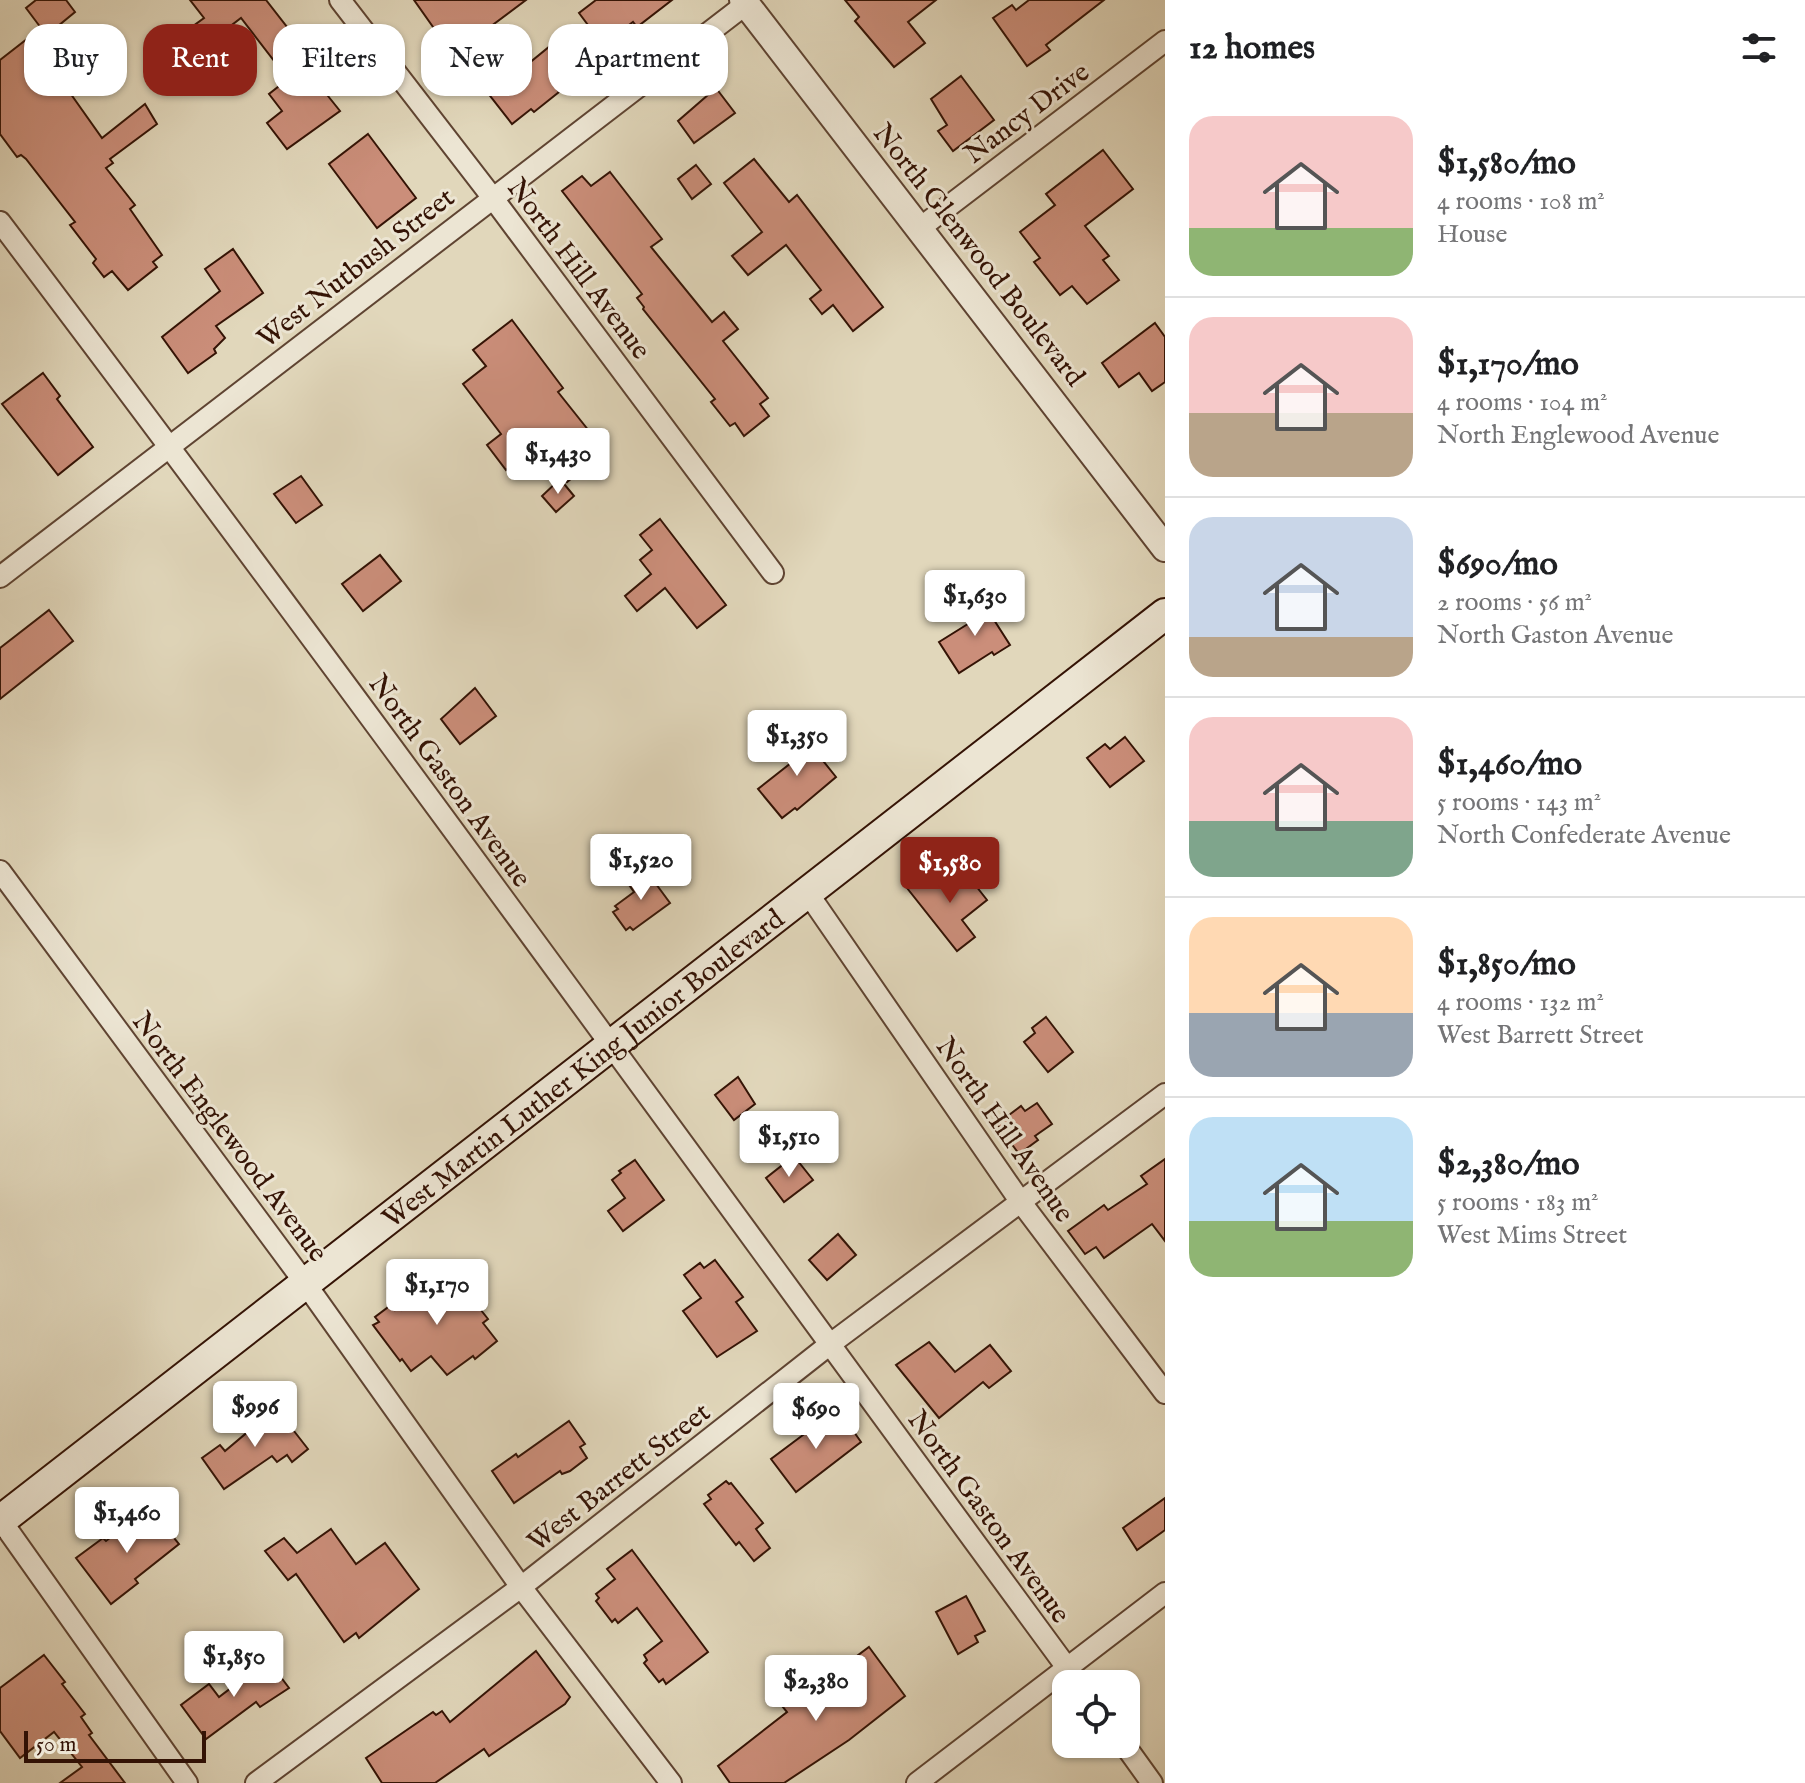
<!DOCTYPE html>
<meta charset="utf-8">
<style>
body{margin:0;font-family:"IM FELL English",serif;background:#f2f2f2;color:#202124;height:100vh;display:flex;flex-direction:column;font-size:30px;white-space:nowrap}
*{box-sizing:border-box;margin:0}
p{font-size:26px;color:#757577}
.icon{flex:none;width:44px;height:44px;fill:none;stroke:currentColor;stroke-width:2;stroke-linecap:round;stroke-linejoin:round}
.map{position:relative;flex:1;overflow:hidden}
.sheet{display:flex;flex-direction:column;background:#fff;width:640px}
.sheet>*{flex:none}
.guide{position:absolute;left:24px;top:24px;width:760px;height:72px;display:flex;gap:16px}
.tools{position:absolute;left:1052px;top:1670px;display:grid;gap:16px}
.tools a{display:grid;place-items:center;width:88px;height:88px;border-radius:16px;background:#fff;box-shadow:0 2px 6px #0004;font-size:40px}
.scale{position:absolute;left:24px;bottom:20px;width:182px;box-sizing:border-box;padding-left:8px;border:4px solid #341305;border-top:0;font-size:22px;line-height:28px;white-space:nowrap;color:#341305;-webkit-text-stroke:6px #ece5d3;paint-order:stroke}
.price{position:absolute;translate:-50% -68px;padding:0 18px;border-radius:8px;background:#fff;color:#222;font-size:26px;line-height:52px;filter:drop-shadow(0 2px 4px #0008)}
.price::after{content:'';position:absolute;left:50%;top:48px;width:24px;height:18px;margin-left:-12px;background:inherit;clip-path:polygon(0 0,100% 0,50% 100%)}
.price.active{background:#8f2418;color:#fff}
ul{padding:0;list-style:none}
li{display:flex;align-items:center;gap:24px;height:200px;padding:0 24px}
li+li{border-top:2px solid #e0e0e0}
li span{display:grid;place-items:center;flex:none;width:224px;height:160px;border-radius:24px;color:#555}
li>.icon{margin-inline-start:auto}
span .icon{width:96px;height:96px;fill:#fffc;stroke-width:1}
li b{font-size:34px}
h2{display:flex;justify-content:space-between;align-items:center;height:96px;padding:0 24px;font-size:34px}
.pill{padding:0 28px;border-radius:24px;background:#fff;box-shadow:0 2px 6px #0004;font-size:28px;line-height:72px}
.pill.active{background:#8f2418;color:#fff}
main{display:flex;flex:1;min-height:0}
.map>svg:first-child{display:block}
.building{fill:#cb8e7a;stroke:#341305;stroke-width:2}
.lines{fill:none;stroke-linecap:round;stroke-linejoin:round}
.minor-casing{stroke:#5f4432;stroke-width:24}
.tertiary-casing{stroke:#5f4432;stroke-width:30}
.secondary-casing{stroke:#341305;stroke-width:34}
.minor{stroke:#ece5d3;stroke-width:20}
.tertiary{stroke:#ece5d3;stroke-width:26}
.secondary{stroke:#ece5d3;stroke-width:30}
.labels{text-anchor:middle;stroke-width:6;stroke-linejoin:round;paint-order:stroke}
.street-label{font-size:28px;fill:#341305;stroke:#ece5d3}
</style>
<main>
<div class="map">
<svg width="1165" height="1783" viewBox="0 0 1165 1783">
<rect width="100%" height="100%" fill="#e1d7bb"/>
<filter id="stains"><feTurbulence type="fractalNoise" baseFrequency=".0025" numOctaves="4"/><feColorMatrix values="0 0 0 0 .2 0 0 0 0 .09 0 0 0 0 .02 0 0 0 .5 -.17"/></filter>
<radialGradient id="worn" r=".72"><stop offset=".6" stop-color="#630" stop-opacity="0"/><stop offset="1" stop-color="#630" stop-opacity=".3"/></radialGradient>
<g class="building">
<path d="M 36,0 L 66,0 L 75,12 L 52,31 L 74,60 L 77,58 L 89,74 L 68,90 L 102,138 L 145,104 L 157,124 L 110,159 L 113,163 L 106,168 L 135,205 L 130,209 L 162,255 L 153,262 L 157,267 L 128,290 L 112,271 L 104,277 L 93,263 L 96,259 L 70,225 L 75,222 L 26,159 L 21,155 L 17,157 L 0,134 L 0,60 L 41,28 L 26,8 Z"/>
<path d="M 190,0 L 266,0 L 294,36 L 291,39 L 298,51 L 320,78 L 316,81 L 340,111 L 287,149 L 267,123 L 282,111 L 269,94 L 288,79 L 241,18 L 203,47 L 189,29 L 204,18 Z"/>
<path d="M 414,0 L 526,0 L 490,27 L 523,68 L 555,42 L 577,70 L 556,87 L 559,92 L 534,112 L 531,109 L 512,124 L 469,69 L 467,70 L 445,44 Z"/>
<path d="M 596,0 L 672,0 L 637,27 L 633,22 L 603,45 L 579,13 Z"/>
<path d="M 845,0 L 936,0 L 908,22 L 925,43 L 894,67 L 855,21 L 859,17 Z"/>
<path d="M 1029,0 L 1104,0 L 1046,45 L 1050,50 L 1027,66 L 993,18 L 1012,5 L 1016,10 Z"/>
<path d="M 961,76 L 994,120 L 953,151 L 938,131 L 947,125 L 931,99 Z"/>
<path d="M 716,88 L 735,113 L 694,143 L 678,121 Z"/>
<path d="M 368,134 L 416,198 L 377,228 L 329,164 Z"/>
<path d="M 1103,150 L 1133,189 L 1085,226 L 1109,256 L 1103,260 L 1119,280 L 1087,304 L 1072,286 L 1060,295 L 1034,262 L 1040,258 L 1020,232 L 1055,205 L 1046,194 Z"/>
<path d="M 754,159 L 789,202 L 797,195 L 883,307 L 853,331 L 833,305 L 822,314 L 810,299 L 821,290 L 786,245 L 748,275 L 732,256 L 762,232 L 724,183 Z"/>
<path d="M 696,165 L 711,184 L 692,199 L 678,179 Z"/>
<path d="M 610,172 L 662,239 L 651,247 L 712,322 L 724,312 L 738,329 L 723,341 L 768,398 L 760,404 L 769,416 L 744,436 L 735,423 L 730,426 L 711,402 L 715,399 L 643,309 L 644,307 L 637,298 L 642,294 L 562,191 L 582,176 L 591,186 Z"/>
<path d="M 233,249 L 263,293 L 216,326 L 225,338 L 214,349 L 216,353 L 188,373 L 162,337 L 220,291 L 205,269 Z"/>
<path d="M 512,320 L 563,388 L 558,392 L 605,451 L 567,482 L 537,446 L 506,470 L 487,445 L 501,434 L 463,384 L 486,366 L 473,350 Z"/>
<path d="M 1155,323 L 1165,337 L 1165,382 L 1152,391 L 1139,373 L 1119,387 L 1102,363 Z"/>
<path d="M 43,373 L 60,396 L 57,399 L 93,447 L 58,475 L 2,404 Z"/>
<path d="M 301,476 L 322,505 L 296,523 L 274,494 Z"/>
<path d="M 560,479 L 574,496 L 556,512 L 542,496 Z"/>
<path d="M 660,519 L 726,605 L 697,628 L 665,588 L 637,611 L 625,596 L 651,574 L 640,560 L 652,550 L 640,535 Z"/>
<path d="M 380,555 L 401,581 L 363,611 L 342,584 Z"/>
<path d="M 980,598 L 1010,645 L 994,655 L 992,652 L 959,673 L 939,642 L 971,622 L 963,609 Z"/>
<path d="M 49,610 L 73,641 L 0,699 L 0,648 Z"/>
<path d="M 475,688 L 496,716 L 460,744 L 441,719 Z"/>
<path d="M 800,732 L 836,777 L 797,810 L 795,808 L 782,818 L 758,789 L 796,759 L 784,744 Z"/>
<path d="M 1125,737 L 1144,761 L 1110,787 L 1087,758 L 1105,744 L 1110,749 Z"/>
<path d="M 645,869 L 670,903 L 633,930 L 630,927 L 626,930 L 613,912 L 618,909 L 615,906 L 634,892 L 627,882 Z"/>
<path d="M 956,870 L 960,875 L 965,872 L 987,900 L 962,920 L 975,937 L 957,951 L 907,888 L 925,874 L 935,887 Z"/>
<path d="M 1046,1017 L 1073,1052 L 1048,1072 L 1024,1042 L 1035,1033 L 1032,1028 Z"/>
<path d="M 738,1077 L 755,1104 L 734,1120 L 715,1095 Z"/>
<path d="M 1037,1103 L 1052,1124 L 1035,1136 L 1038,1140 L 1019,1154 L 997,1124 L 1021,1106 L 1025,1111 Z"/>
<path d="M 794,1156 L 813,1180 L 784,1202 L 766,1178 Z"/>
<path d="M 1165,1159 L 1165,1241 L 1152,1224 L 1104,1258 L 1096,1247 L 1085,1254 L 1068,1231 L 1104,1205 L 1108,1210 L 1147,1184 L 1141,1176 Z"/>
<path d="M 635,1160 L 664,1200 L 623,1231 L 608,1211 L 625,1198 L 612,1180 L 621,1173 L 619,1171 Z"/>
<path d="M 838,1234 L 856,1255 L 827,1280 L 809,1260 Z"/>
<path d="M 715,1260 L 743,1297 L 736,1302 L 757,1331 L 717,1357 L 683,1311 L 701,1298 L 684,1275 L 700,1263 L 704,1268 Z"/>
<path d="M 450,1271 L 488,1319 L 483,1323 L 497,1341 L 475,1359 L 473,1356 L 447,1375 L 431,1356 L 411,1371 L 402,1359 L 400,1361 L 373,1325 L 379,1322 L 375,1317 L 391,1305 L 395,1310 L 399,1307 L 402,1310 Z"/>
<path d="M 929,1342 L 955,1372 L 990,1345 L 1011,1371 L 989,1388 L 983,1382 L 939,1418 L 896,1365 Z"/>
<path d="M 276,1408 L 308,1449 L 292,1462 L 287,1455 L 277,1462 L 272,1456 L 224,1489 L 202,1458 L 220,1445 L 225,1451 Z"/>
<path d="M 840,1412 L 861,1442 L 796,1492 L 771,1459 L 827,1417 L 829,1419 Z"/>
<path d="M 569,1421 L 585,1444 L 580,1447 L 587,1458 L 570,1471 L 562,1474 L 560,1471 L 514,1503 L 492,1471 L 516,1454 L 518,1457 Z"/>
<path d="M 726,1481 L 729,1484 L 731,1483 L 763,1523 L 756,1529 L 770,1548 L 754,1561 L 739,1542 L 736,1545 L 704,1504 L 711,1499 L 708,1495 Z"/>
<path d="M 1165,1498 L 1165,1530 L 1137,1550 L 1123,1528 Z"/>
<path d="M 149,1507 L 179,1544 L 135,1579 L 138,1583 L 111,1604 L 76,1558 L 103,1538 L 106,1541 Z"/>
<path d="M 331,1529 L 356,1564 L 385,1543 L 419,1589 L 359,1638 L 356,1633 L 344,1642 L 296,1574 L 288,1580 L 265,1551 L 284,1538 L 297,1553 Z"/>
<path d="M 632,1550 L 708,1652 L 666,1684 L 663,1679 L 659,1682 L 644,1663 L 647,1660 L 644,1655 L 662,1641 L 637,1608 L 618,1623 L 615,1619 L 612,1622 L 596,1601 L 599,1598 L 596,1594 L 615,1579 L 607,1569 Z"/>
<path d="M 966,1596 L 985,1631 L 975,1636 L 978,1642 L 958,1654 L 936,1612 Z"/>
<path d="M 869,1647 L 905,1696 L 849,1740 L 784,1783 L 730,1783 L 718,1766 L 787,1712 L 782,1706 L 811,1684 L 814,1688 Z"/>
<path d="M 536,1651 L 570,1697 L 565,1704 L 489,1756 L 484,1749 L 435,1783 L 382,1783 L 366,1758 L 433,1712 L 436,1715 L 442,1711 L 450,1722 Z"/>
<path d="M 44,1655 L 65,1682 L 62,1684 L 85,1714 L 81,1717 L 92,1733 L 89,1735 L 125,1783 L 60,1783 L 82,1767 L 54,1732 L 20,1758 L 0,1731 L 0,1688 Z"/>
<path d="M 268,1660 L 289,1688 L 260,1707 L 256,1702 L 206,1739 L 181,1705 L 209,1684 L 219,1697 Z"/>
</g>
<g class="lines">
<g class="minor-casing">
<g id="minor">
<path d="M 340,0 L 492,197 L 773,573"/>
<path d="M 0,222 C 366,705 720,1196 1079,1684"/>
<path d="M 920,228 L 1165,41"/>
<path d="M 0,577 L 746,4"/>
<path d="M 0,871 L 305,1283 L 521,1587 L 671,1783"/>
<path d="M 807,892 L 1020,1201 L 1165,1393"/>
<path d="M 0,1519 L 187,1783"/>
<path d="M 1124,1744 L 1152,1783"/>
<path d="M 256,1783 L 521,1587 L 829,1345 L 1165,1094"/>
<path d="M 917,1783 L 1165,1593"/>
</g>
</g>
<g class="tertiary-casing">
<path id="tertiary" d="M 743,0 L 1165,548"/>
</g>
<g class="secondary-casing">
<g id="secondary">
<path id="s1" d="M 0,1521 L 1165,614"/>
</g>
</g>
<use href="#minor" class="minor"/>
<use href="#tertiary" class="tertiary"/>
<use href="#secondary" class="secondary"/>
</g>
<g class="labels">
<g class="street-label">
<text transform="translate(1026 112) rotate(-37)" y="10">Nancy Drive</text>
<text transform="translate(980 254) rotate(52)" y="10">North Glenwood Boulevard</text>
<text transform="translate(355 267) rotate(-38)" y="10">West Nutbush Street</text>
<text transform="translate(580 268) rotate(53)" y="10">North Hill Avenue</text>
<text transform="translate(451 780) rotate(54)" y="10">North Gaston Avenue</text>
<text dy="10" stroke="none"><textPath href="#s1" startOffset="738">West Martin Luther King Junior Boulevard</textPath></text>
<text transform="translate(1006 1129) rotate(55)" y="10">North Hill Avenue</text>
<text transform="translate(231 1136) rotate(53)" y="10">North Englewood Avenue</text>
<text transform="translate(618 1476) rotate(-38)" y="10">West Barrett Street</text>
<text transform="translate(990 1516) rotate(54)" y="10">North Gaston Avenue</text>
</g>
</g>
<rect width="100%" height="100%" filter="url(#stains)"/>
<rect width="100%" height="100%" fill="url(#worn)"/>
</svg>
<div class="tools">
<a><svg class="icon" aria-label="locate" viewBox="0 0 24 24"><circle cx="12" cy="12" r="6"/><path d="M12 2v4M12 18v4M2 12h4M18 12h4"/></svg></a>
</div>
<div class="scale">50 m</div>
<b class="price" style="left:558px;top:496px">$1,430</b>
<b class="price" style="left:975px;top:638px">$1,630</b>
<b class="price" style="left:797px;top:778px">$1,350</b>
<b class="price" style="left:641px;top:902px">$1,520</b>
<b class="price active" style="left:950px;top:905px">$1,580</b>
<b class="price" style="left:789px;top:1179px">$1,510</b>
<b class="price" style="left:437px;top:1327px">$1,170</b>
<b class="price" style="left:255px;top:1449px">$996</b>
<b class="price" style="left:816px;top:1451px">$690</b>
<b class="price" style="left:127px;top:1555px">$1,460</b>
<b class="price" style="left:234px;top:1699px">$1,850</b>
<b class="price" style="left:816px;top:1723px">$2,380</b>
<div class="guide">
<a class="pill">Buy</a>
<a class="pill active">Rent</a>
<a class="pill">Filters</a>
<a class="pill">New</a>
<a class="pill">Apartment</a>
</div>
</div>
<section class="sheet">
<h2>12 homes<svg class="icon" aria-label="filters" viewBox="0 0 24 24"><path d="M4 7h16M4 17h16"/><circle cx="9" cy="7" r="2"/><circle cx="15" cy="17" r="2"/></svg></h2>
<ul>
<li><span style="background:linear-gradient(#f6c9c9 70%,#8fb573 0)"><svg class="icon" aria-label="home" viewBox="0 0 24 24"><path d="M3 11l9-7 9 7M6 9v11h12V9"/></svg></span><div><b>$1,580/mo</b><p>4 rooms · 108 m²</p><p>House</p></div></li>
<li><span style="background:linear-gradient(#f6c9c9 60%,#b9a48a 0)"><svg class="icon" aria-label="home" viewBox="0 0 24 24"><path d="M3 11l9-7 9 7M6 9v11h12V9"/></svg></span><div><b>$1,170/mo</b><p>4 rooms · 104 m²</p><p>North Englewood Avenue</p></div></li>
<li><span style="background:linear-gradient(#c9d6e8 75%,#b9a48a 0)"><svg class="icon" aria-label="home" viewBox="0 0 24 24"><path d="M3 11l9-7 9 7M6 9v11h12V9"/></svg></span><div><b>$690/mo</b><p>2 rooms · 56 m²</p><p>North Gaston Avenue</p></div></li>
<li><span style="background:linear-gradient(#f6c9c9 65%,#7fa58c 0)"><svg class="icon" aria-label="home" viewBox="0 0 24 24"><path d="M3 11l9-7 9 7M6 9v11h12V9"/></svg></span><div><b>$1,460/mo</b><p>5 rooms · 143 m²</p><p>North Confederate Avenue</p></div></li>
<li><span style="background:linear-gradient(#ffd9b3 60%,#9aa5b1 0)"><svg class="icon" aria-label="home" viewBox="0 0 24 24"><path d="M3 11l9-7 9 7M6 9v11h12V9"/></svg></span><div><b>$1,850/mo</b><p>4 rooms · 132 m²</p><p>West Barrett Street</p></div></li>
<li><span style="background:linear-gradient(#bfe0f5 65%,#8fb573 0)"><svg class="icon" aria-label="home" viewBox="0 0 24 24"><path d="M3 11l9-7 9 7M6 9v11h12V9"/></svg></span><div><b>$2,380/mo</b><p>5 rooms · 183 m²</p><p>West Mims Street</p></div></li>
</ul>
</section>
</main>
